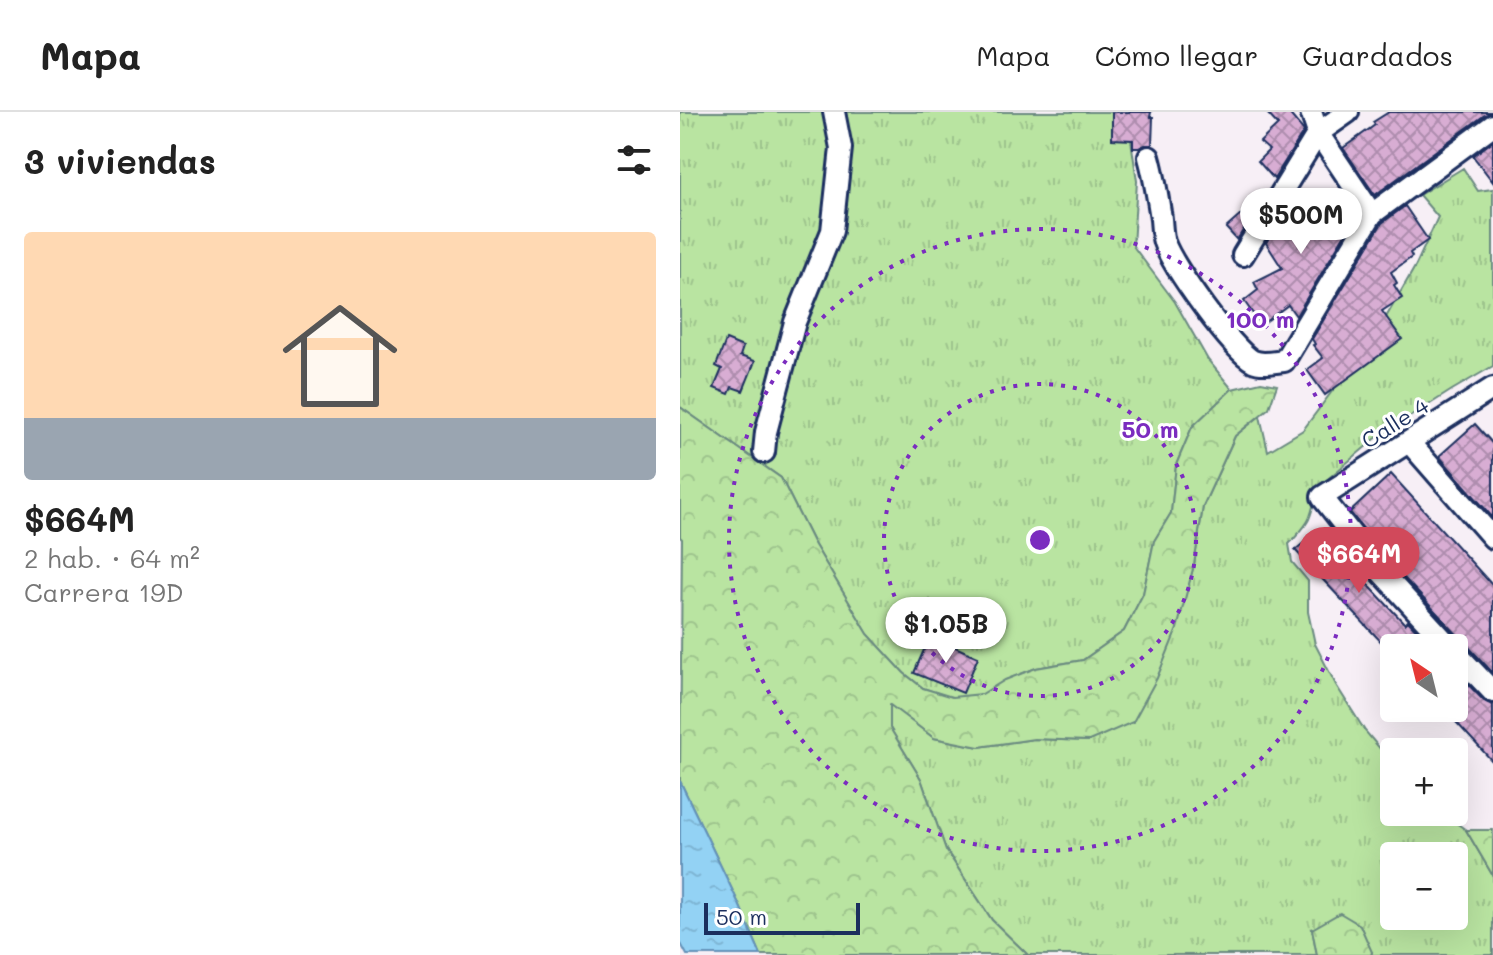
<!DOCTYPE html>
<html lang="es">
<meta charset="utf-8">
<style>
body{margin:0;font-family:Mali,sans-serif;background:#f6f6f6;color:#222;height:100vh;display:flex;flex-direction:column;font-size:30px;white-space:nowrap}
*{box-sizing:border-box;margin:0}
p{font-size:26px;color:#767676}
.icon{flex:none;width:44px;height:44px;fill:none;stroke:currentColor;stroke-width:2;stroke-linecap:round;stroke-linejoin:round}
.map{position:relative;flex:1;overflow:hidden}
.drawer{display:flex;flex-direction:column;background:#fff;width:680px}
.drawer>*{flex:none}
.needle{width:52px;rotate:325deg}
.tools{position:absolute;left:700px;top:522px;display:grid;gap:16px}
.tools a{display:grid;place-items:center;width:88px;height:88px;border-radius:8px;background:#fff;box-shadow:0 8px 32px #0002;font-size:40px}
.scale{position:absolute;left:24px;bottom:20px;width:156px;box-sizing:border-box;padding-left:8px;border:4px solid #1b2f5e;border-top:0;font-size:22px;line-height:28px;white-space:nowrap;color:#1b2f5e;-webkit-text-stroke:6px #fff;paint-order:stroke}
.price{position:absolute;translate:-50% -68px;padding:0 18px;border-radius:28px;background:#fff;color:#222;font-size:26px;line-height:52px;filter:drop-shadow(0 2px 4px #0008)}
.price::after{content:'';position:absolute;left:50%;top:48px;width:24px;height:18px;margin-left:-12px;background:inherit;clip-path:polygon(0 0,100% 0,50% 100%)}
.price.selected{background:#d1495b;color:#fff}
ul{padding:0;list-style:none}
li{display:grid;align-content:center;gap:16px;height:424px;padding:0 24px}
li+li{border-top:2px solid #e0e0e0}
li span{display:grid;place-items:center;height:248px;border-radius:8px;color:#555}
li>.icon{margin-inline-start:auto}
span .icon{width:144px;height:144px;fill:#fffc;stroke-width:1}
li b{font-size:34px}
h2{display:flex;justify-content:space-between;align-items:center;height:96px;padding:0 24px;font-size:34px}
header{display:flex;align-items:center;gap:48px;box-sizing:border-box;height:112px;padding:0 40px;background:#fff;border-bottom:2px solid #e0e0e0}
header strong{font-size:38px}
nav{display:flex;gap:44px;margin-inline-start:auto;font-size:28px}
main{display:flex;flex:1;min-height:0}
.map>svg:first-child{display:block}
.grass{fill:url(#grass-tufts);stroke:#6a8a80;stroke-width:2;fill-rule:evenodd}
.forest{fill:url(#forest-crowns);stroke:#6a8a80;stroke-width:2}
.water{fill:url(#water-ripples);stroke:#6391b8;stroke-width:2}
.building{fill:url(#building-cross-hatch);stroke:#1b2f5e;stroke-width:2}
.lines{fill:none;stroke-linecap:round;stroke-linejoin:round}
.minor-casing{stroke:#1b2f5e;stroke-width:26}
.minor{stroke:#fff;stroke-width:20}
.ring{fill:none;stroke:#7b2cbf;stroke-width:4;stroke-dasharray:4 8}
.labels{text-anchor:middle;stroke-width:6;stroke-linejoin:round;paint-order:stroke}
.street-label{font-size:22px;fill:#1b2f5e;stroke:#fff}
.centre{fill:#7b2cbf;stroke:#fff;stroke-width:4}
.ring-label{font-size:24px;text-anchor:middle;font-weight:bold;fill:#7b2cbf;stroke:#fff;stroke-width:6;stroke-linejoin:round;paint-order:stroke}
</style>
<header>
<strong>Mapa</strong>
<nav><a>Mapa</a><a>Cómo llegar</a><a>Guardados</a></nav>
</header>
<main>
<section class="drawer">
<h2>3 viviendas<svg class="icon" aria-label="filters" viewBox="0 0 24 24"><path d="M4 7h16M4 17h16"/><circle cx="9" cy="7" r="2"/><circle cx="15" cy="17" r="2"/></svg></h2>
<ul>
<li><span style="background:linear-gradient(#ffd9b3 75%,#9aa5b1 0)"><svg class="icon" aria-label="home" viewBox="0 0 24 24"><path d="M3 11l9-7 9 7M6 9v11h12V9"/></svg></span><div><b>$664M</b><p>2 hab. · 64 m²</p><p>Carrera 19D</p></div></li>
</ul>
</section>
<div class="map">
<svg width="813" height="843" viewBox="0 0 813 843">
<defs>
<pattern id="grass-tufts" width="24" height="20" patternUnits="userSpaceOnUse" patternTransform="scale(2)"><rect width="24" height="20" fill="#b9e4a1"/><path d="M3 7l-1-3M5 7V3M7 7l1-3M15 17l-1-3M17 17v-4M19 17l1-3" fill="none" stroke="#9ec48d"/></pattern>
<pattern id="forest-crowns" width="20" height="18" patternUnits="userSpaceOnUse" patternTransform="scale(2)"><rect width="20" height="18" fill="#b9e4a1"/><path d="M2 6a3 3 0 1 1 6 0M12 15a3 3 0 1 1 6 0" fill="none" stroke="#9ec48d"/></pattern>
<pattern id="water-ripples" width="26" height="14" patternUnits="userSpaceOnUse" patternTransform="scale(2)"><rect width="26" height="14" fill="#93d2f4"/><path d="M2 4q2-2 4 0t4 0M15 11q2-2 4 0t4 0" fill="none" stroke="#7eb5d4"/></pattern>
<pattern id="building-cross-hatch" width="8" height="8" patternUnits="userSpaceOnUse" patternTransform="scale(2)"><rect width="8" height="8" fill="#d8add3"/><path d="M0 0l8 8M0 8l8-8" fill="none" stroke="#ae8dae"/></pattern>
</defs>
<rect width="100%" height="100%" fill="#f7eff6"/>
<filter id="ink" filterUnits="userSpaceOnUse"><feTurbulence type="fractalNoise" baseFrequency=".0125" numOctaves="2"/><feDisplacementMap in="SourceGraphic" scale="16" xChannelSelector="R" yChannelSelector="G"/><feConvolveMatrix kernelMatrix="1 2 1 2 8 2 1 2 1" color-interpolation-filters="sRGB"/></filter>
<g filter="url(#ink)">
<g class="grass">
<path d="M 0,0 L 442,0 L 451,28 L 457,69 L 453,134 L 495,190 L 528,248 L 552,277 L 512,315 L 496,353 L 491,401 L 474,429 L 463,482 L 444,519 L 403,548 L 356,556 L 326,568 L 302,583 L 272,586 L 243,576 L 224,561 L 188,522 L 133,430 L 101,366 L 0,295 Z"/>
<path d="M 783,56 L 798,79 L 813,77 L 813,254 L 772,278 L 695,327 L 637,376 C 631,407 631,409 609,432 L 612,450 L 628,469 L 628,500 L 635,532 L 656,573 L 685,619 L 714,653 L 714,700 L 761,700 L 786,718 L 813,764 L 813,843 L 691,843 L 692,840 L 632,817 L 637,843 L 348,843 L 312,808 L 266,738 L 241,667 L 210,616 L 210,592 L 254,626 L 299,635 L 354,627 L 409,629 L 496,517 L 514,453 L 523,394 L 555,324 L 580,304 L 588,339 L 623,318 L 701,214 L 736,153 L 758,105 L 739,83 ZM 714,744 L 774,744 L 774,804 L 714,804 Z"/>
</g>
<g class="forest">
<path d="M 581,270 L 597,273 L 589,296 L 555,324 L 523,394 L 514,453 L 497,517 L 477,566 L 453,610 L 409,629 L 354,627 L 299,635 L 254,626 L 210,593 L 210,616 L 241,667 L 266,738 L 312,808 L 348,843 L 81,843 L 59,792 L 0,669 L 2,427 L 0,425 L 0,295 L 101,366 L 133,430 L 188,522 L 224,561 L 243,576 L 272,585 L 302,582 L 325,568 L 356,556 L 403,548 L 444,519 L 463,482 L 474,429 L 491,401 L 496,353 L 512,315 L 552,277 Z"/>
<path d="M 786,718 L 813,718 L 813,764 Z"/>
<path d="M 660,801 L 680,813 L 692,840 L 691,843 L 637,843 L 632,817 Z"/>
</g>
<path class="water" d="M 0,669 L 59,792 L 81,843 L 7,843 L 0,830 Z"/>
<g class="building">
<path d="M 432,0 L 471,0 L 470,5 L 473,5 L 472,33 L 465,33 L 459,36 L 453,36 L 453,28 L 432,27 Z"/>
<path d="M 586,0 L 608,0 L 624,19 L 594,67 L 578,49 L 589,38 L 580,30 L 598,13 Z"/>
<path d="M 709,0 L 813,0 L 805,3 L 695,83 L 663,36 L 695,13 L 693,10 Z"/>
<path d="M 813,29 L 813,70 L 793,44 Z"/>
<path d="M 661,79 L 677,102 L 616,204 L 608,193 L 581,213 L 564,189 L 578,178 L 574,170 L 602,156 L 586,131 L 590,124 L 627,93 L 631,99 Z"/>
<path d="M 587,80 L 557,128 L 546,116 Z"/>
<path d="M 725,94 L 748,128 L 730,141 L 732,145 L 711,160 L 717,171 L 714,173 L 722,186 L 702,199 L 722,227 L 645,283 L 627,258 L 643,246 L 633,233 L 635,232 L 632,227 L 702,111 Z"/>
<path d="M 46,228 L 63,235 L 60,244 L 75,249 L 63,279 L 52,275 L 49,282 L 34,276 L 42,257 L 36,254 Z"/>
<path d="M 795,312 L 813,332 L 813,406 L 759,344 Z"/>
<path d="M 711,362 L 813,474 L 813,561 L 711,452 L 670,400 Z"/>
<path d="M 638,419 L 725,512 L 728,509 L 753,536 L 707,536 L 615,438 Z"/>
<path d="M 250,524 L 298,545 L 283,581 L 234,561 Z"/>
<path d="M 774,558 L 804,589 L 813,593 L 813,650 L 763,596 L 774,596 Z"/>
</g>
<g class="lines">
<g class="minor-casing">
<g id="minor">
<path d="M 631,0 L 638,21 L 692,102"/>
<path d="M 469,45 C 474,63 477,81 480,100 C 482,110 481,120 484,130 C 492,154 552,238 573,249 C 582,253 594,250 604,249 L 692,102 L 813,13"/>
<path d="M 563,143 L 638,21 L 668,0"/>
<path d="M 729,330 L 813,426"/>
<path d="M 84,340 L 86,320 L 115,210 L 152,119 L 161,36 L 154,0"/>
<path d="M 771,536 L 701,460 L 642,385 L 813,276"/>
<path d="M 774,539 L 813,580"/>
</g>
</g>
<use href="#minor" class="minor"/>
</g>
</g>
<g class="ring">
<circle cx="360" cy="428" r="156"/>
<circle cx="360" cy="428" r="311"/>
</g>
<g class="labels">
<g class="street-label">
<text transform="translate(715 311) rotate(-32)" y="8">Calle 4</text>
</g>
</g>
<circle cx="360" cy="428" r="12" class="centre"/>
<g class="ring-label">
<text x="580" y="216">100 m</text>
<text x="470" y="326">50 m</text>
</g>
</svg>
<div class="tools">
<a><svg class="needle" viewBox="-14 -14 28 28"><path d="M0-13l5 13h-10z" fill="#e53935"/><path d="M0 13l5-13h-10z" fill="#767676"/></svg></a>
<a>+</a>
<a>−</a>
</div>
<div class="scale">50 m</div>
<b class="price" style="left:621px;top:144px">$500M</b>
<b class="price selected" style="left:679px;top:483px">$664M</b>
<b class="price" style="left:266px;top:553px">$1.05B</b>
</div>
</main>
